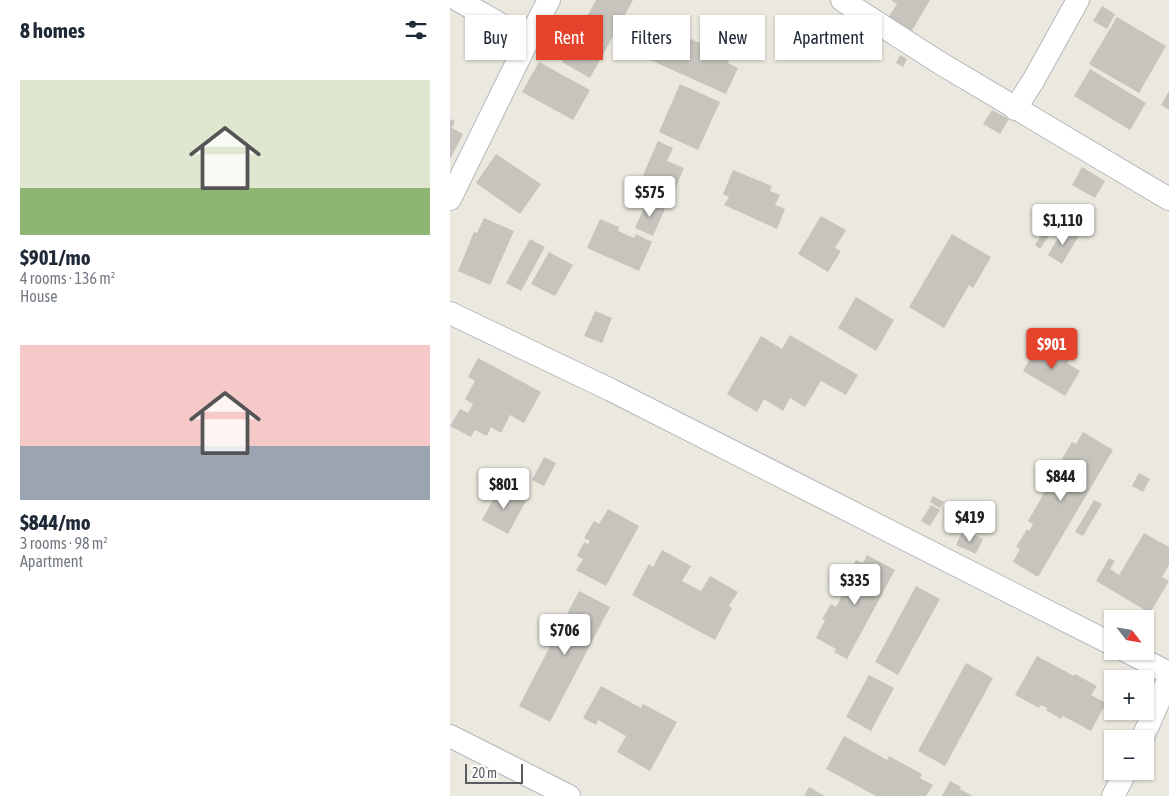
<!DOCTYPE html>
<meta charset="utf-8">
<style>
body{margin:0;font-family:"Asap Condensed",sans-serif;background:#f2f2f3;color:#1f2937;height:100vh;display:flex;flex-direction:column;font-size:19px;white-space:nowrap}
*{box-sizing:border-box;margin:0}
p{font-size:16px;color:#747a83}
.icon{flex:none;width:28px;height:28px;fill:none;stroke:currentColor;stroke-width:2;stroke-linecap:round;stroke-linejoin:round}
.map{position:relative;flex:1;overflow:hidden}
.details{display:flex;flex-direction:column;background:#fff;width:450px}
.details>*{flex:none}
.guide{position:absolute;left:15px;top:15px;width:475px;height:45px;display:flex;gap:10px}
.needle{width:32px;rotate:121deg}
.tools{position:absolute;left:654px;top:610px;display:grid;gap:10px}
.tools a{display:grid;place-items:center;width:50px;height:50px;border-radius:0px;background:#fff;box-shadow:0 1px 4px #0004;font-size:25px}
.scale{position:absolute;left:15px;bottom:12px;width:58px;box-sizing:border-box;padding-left:5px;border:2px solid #585c60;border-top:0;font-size:14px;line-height:18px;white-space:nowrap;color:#585c60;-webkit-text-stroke:4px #fff;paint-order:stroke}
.price{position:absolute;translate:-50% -42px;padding:0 11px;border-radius:5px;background:#fff;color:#222;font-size:16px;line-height:32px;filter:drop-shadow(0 1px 2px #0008)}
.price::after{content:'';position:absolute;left:50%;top:30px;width:15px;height:11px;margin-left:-8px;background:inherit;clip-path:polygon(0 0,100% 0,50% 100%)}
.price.on{background:#e5432c;color:#fff}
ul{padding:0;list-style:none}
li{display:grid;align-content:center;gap:10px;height:265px;padding:0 20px}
li span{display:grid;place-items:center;height:155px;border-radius:0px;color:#555}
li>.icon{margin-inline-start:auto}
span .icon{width:90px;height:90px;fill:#fffc;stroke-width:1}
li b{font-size:21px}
h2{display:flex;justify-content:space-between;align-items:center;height:60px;padding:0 20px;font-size:21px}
.chip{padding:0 18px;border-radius:0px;background:#fff;box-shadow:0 1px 4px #0004;font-size:18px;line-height:45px}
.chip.on{background:#e5432c;color:#fff}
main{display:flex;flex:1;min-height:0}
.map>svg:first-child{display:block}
.building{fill:#c6c4bd}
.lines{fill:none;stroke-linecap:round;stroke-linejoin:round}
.minor-casing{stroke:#b5b7bc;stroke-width:24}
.minor{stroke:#fff;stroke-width:22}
</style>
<main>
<section class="details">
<h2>8 homes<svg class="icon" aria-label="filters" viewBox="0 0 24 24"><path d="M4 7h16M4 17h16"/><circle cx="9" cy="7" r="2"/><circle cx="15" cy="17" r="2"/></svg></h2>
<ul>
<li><span style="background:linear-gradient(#dfe7d0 70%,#8fb573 0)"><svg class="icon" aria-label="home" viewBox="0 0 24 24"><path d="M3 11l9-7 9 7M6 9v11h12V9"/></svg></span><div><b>$901/mo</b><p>4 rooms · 136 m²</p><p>House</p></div></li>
<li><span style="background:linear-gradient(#f6c9c9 65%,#9aa5b1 0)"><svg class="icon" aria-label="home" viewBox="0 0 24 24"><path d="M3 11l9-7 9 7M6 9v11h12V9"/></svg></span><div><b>$844/mo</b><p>3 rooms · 98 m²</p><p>Apartment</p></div></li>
</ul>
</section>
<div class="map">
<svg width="719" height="796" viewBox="0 0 719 796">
<rect width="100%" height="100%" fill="#ebe9df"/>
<g class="building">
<path d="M 146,0 L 183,0 L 140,78 L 112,62 Z"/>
<path d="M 441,0 L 480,0 L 460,34 L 437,19 L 447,4 Z"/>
<path d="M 652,6 L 665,14 L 657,29 L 643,21 Z"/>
<path d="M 106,17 L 121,26 L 109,47 L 94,39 Z"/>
<path d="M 220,17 L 241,26 L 236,37 L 250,43 L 253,35 L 276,45 L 271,55 L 280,59 L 278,63 L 288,68 L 276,94 L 178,50 L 191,21 L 203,27 L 206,20 L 216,25 Z"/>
<path d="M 667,17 L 716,46 L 689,93 L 639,64 Z"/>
<path d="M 450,55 L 457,59 L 453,67 L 446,63 Z"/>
<path d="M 89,62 L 140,90 L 123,120 L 72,92 Z"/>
<path d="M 640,69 L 696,103 L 680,130 L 624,96 Z"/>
<path d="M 230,84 L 270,102 L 248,150 L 209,132 Z"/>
<path d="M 719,91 L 719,110 L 711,105 Z"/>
<path d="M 542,110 L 559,119 L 550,134 L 533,124 Z"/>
<path d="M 0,119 L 5,121 L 2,128 L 13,134 L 0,159 Z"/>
<path d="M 208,141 L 223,148 L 217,161 L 234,168 L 225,189 L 193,175 Z"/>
<path d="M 46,154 L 91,184 L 70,214 L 26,183 Z"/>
<path d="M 632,167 L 655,181 L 645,198 L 622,185 Z"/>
<path d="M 283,170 L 322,186 L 320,191 L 330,195 L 325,205 L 335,209 L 327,229 L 274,205 L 279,197 L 273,194 Z"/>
<path d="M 197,201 L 215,209 L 203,236 L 185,228 Z"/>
<path d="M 371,216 L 396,230 L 385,248 L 391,251 L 378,272 L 348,254 Z"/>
<path d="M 34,218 L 64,231 L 40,285 L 8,271 L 24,232 L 27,233 Z"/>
<path d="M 150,219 L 169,227 L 168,231 L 184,238 L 186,234 L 202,242 L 189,271 L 137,248 Z"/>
<path d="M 597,227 L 602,231 L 590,249 L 585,245 Z"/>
<path d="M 614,228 L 628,237 L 612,264 L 598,255 Z"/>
<path d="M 502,234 L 541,257 L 523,288 L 519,285 L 494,328 L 459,307 Z"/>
<path d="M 80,239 L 95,247 L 71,291 L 56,283 Z"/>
<path d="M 99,252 L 123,265 L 105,296 L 81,284 Z"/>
<path d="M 406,297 L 444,320 L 426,351 L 388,328 Z"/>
<path d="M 145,311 L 162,318 L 152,343 L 134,336 Z"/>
<path d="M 340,335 L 408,375 L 396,395 L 371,381 L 355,407 L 340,398 L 333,411 L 314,399 L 307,412 L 277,394 L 311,336 L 332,349 Z"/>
<path d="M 588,346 L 599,353 L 603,347 L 621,357 L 617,363 L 630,371 L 615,396 L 573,371 Z"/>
<path d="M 28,358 L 91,392 L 74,423 L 60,415 L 51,433 L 41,427 L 37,436 L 25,430 L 21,437 L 0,426 L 10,409 L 18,413 L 23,404 L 15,399 L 25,381 L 18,377 Z"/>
<path d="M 633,432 L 663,450 L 588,577 L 563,562 L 570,549 L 566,547 L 577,529 L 579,531 L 583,524 L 578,521 L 596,490 L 600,493 L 603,488 L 599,485 L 609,466 L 613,469 L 617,462 L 612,459 L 622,442 L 626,444 Z"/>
<path d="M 94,457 L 106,463 L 94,486 L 82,480 Z"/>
<path d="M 689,473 L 700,479 L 693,492 L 682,486 Z"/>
<path d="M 51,485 L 77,499 L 58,534 L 32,520 Z"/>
<path d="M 483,496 L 494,502 L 490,508 L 480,502 Z"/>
<path d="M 644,500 L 652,504 L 633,536 L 625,532 Z"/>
<path d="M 481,505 L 490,510 L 480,526 L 471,521 Z"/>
<path d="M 158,509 L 189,526 L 156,586 L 126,570 L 133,559 L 127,556 L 134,542 L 138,544 L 140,541 L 134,538 L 144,521 L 149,524 Z"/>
<path d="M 518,532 L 533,539 L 526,554 L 506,545 L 511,534 L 516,536 Z"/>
<path d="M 694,533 L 719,547 L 719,565 L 712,577 L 719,581 L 700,613 L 646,581 L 659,558 L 665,561 L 660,569 L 669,575 Z"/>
<path d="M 212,550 L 241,566 L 232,581 L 251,591 L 260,576 L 288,592 L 279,606 L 282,608 L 265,640 L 182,595 L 199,564 L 203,567 Z"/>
<path d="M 417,555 L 445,570 L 397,659 L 384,652 L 386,649 L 366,638 L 375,620 L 372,619 L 381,604 L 386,607 L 395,590 L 399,592 L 403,585 L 395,581 L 406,560 L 413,563 Z"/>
<path d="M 466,586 L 490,599 L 448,675 L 425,662 Z"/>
<path d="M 129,591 L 160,607 L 100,722 L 69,706 Z"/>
<path d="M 587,656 L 624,676 L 625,674 L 647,686 L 641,695 L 656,703 L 641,731 L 613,716 L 611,719 L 596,710 L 597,708 L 591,705 L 589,708 L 565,695 Z"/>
<path d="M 516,663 L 543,678 L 495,766 L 468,751 Z"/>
<path d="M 419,675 L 444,688 L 421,731 L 396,717 Z"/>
<path d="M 151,686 L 191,708 L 193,704 L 227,722 L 200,771 L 167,752 L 176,736 L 148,720 L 146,725 L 133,718 Z"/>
<path d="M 394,736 L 437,760 L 439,756 L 472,774 L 470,778 L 483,785 L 476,796 L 426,796 L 376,769 Z"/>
<path d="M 500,781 L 511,787 L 510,789 L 523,796 L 492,796 Z"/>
<path d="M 359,787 L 375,796 L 354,796 Z"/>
</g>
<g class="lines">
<g class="minor-casing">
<g id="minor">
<path d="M 8,0 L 78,40"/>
<path d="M 392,0 L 490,63 L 719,199"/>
<path d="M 565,109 L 583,81 L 628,0"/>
<path d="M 0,199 L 78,40 L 99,0"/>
<path d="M 0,313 L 161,390 L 662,644"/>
<path d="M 676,651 L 719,673"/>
<path d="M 0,736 L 119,796"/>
<path d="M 692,739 L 719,678"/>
<path d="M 663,796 L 676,771"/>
</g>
</g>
<use href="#minor" class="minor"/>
</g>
</svg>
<div class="tools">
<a><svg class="needle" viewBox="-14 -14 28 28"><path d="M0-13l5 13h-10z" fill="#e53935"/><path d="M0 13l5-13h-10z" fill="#747a83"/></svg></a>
<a>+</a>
<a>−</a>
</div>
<div class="scale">20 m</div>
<b class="price" style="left:200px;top:218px">$575</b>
<b class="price" style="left:613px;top:246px">$1,110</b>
<b class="price on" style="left:602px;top:370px">$901</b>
<b class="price" style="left:611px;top:502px">$844</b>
<b class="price" style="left:54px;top:510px">$801</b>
<b class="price" style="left:520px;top:543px">$419</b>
<b class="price" style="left:405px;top:606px">$335</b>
<b class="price" style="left:115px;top:656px">$706</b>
<div class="guide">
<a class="chip">Buy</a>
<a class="chip on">Rent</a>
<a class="chip">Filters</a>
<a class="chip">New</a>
<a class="chip">Apartment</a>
</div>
</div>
</main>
